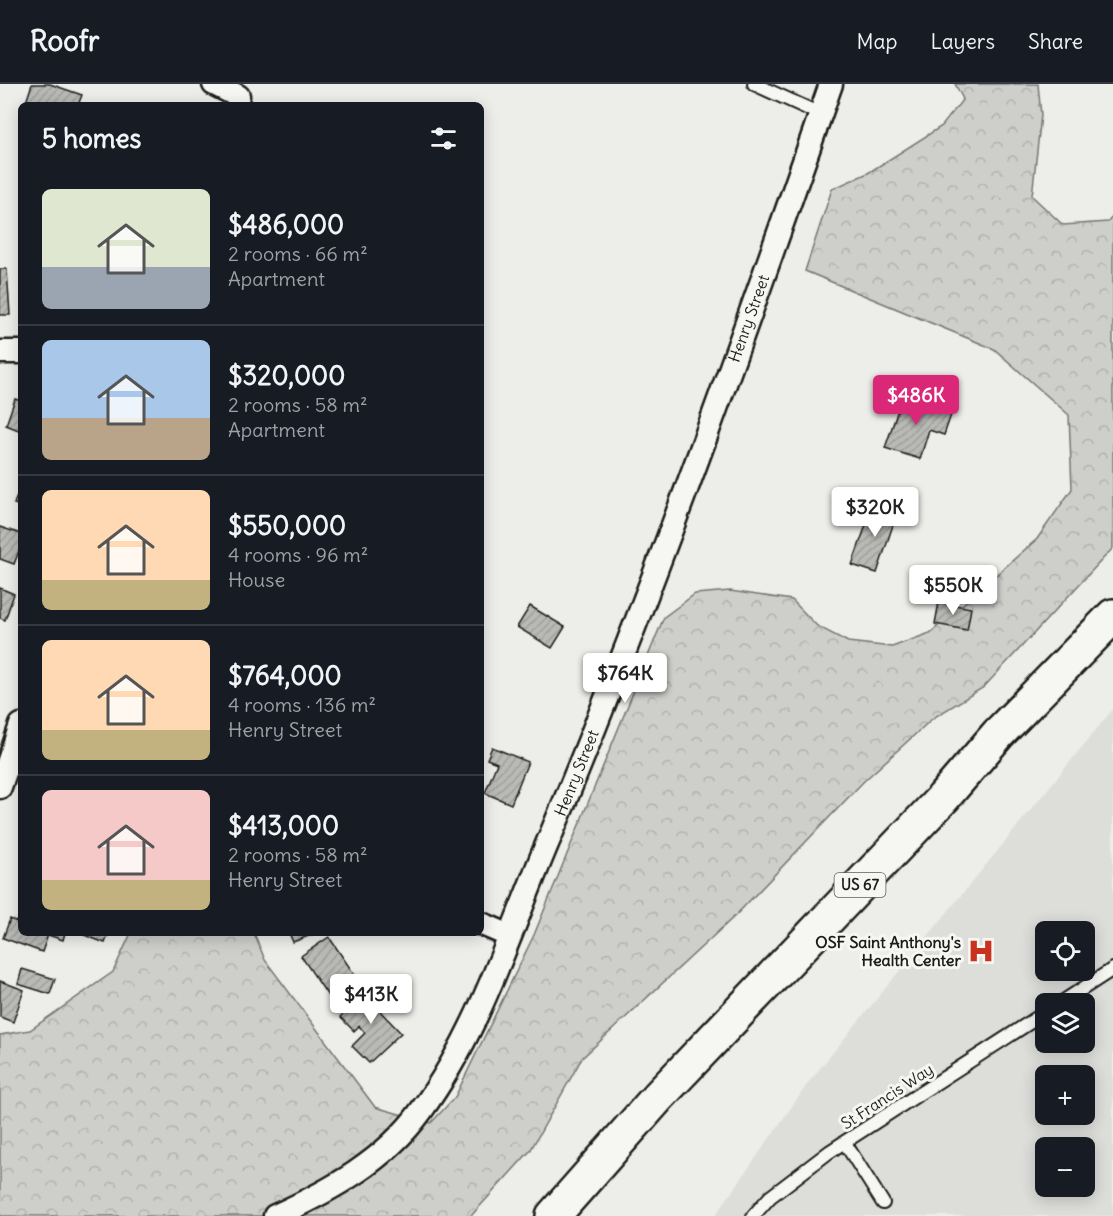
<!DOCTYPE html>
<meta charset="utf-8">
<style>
body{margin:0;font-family:Delius,sans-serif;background:#20242c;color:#f1f3f6;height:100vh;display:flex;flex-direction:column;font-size:22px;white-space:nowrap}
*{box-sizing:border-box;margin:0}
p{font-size:20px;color:#9ea1a6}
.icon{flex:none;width:33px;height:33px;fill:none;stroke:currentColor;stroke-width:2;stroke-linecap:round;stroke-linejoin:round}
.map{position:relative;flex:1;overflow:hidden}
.sheet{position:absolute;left:18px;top:18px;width:466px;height:834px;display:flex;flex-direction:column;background:#171b24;border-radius:9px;box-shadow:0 3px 15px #0003}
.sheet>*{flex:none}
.fabs{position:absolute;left:1035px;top:837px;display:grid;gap:12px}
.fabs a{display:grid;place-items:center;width:60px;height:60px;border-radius:9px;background:#171b24;box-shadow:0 3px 15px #0003;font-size:30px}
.price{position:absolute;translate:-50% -51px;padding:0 14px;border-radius:6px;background:#fff;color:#222;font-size:20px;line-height:39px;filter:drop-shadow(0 2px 3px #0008)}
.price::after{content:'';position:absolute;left:50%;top:36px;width:18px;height:14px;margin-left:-9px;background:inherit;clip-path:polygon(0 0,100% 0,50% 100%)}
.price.on{background:#db2777;color:#fff}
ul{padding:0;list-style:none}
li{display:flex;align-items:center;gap:18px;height:150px;padding:0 24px}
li+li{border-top:2px solid #363941}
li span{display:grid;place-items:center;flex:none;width:168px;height:120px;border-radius:9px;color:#555}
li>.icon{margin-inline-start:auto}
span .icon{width:72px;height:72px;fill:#fffc;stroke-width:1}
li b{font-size:26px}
h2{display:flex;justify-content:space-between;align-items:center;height:72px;padding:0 24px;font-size:26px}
header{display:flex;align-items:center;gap:36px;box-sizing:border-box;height:84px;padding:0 30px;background:#171b24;border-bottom:2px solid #363941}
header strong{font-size:28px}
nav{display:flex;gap:33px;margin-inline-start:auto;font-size:21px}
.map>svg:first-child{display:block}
.built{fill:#ddddda;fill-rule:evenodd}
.forest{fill:url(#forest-crowns);stroke:#757574;stroke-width:1.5}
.building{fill:url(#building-hatch);stroke:#1c1c1c;stroke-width:1.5}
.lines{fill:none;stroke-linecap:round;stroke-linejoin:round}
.lane-casing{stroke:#1c1c1c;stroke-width:16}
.street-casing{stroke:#1c1c1c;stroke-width:27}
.highway-casing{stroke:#1c1c1c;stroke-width:38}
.lane{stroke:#f6f6f2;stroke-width:12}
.street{stroke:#f6f6f2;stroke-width:22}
.highway{stroke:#f6f6f2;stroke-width:33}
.labels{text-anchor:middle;stroke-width:6;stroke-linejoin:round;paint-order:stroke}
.shield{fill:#f6f6f2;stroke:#5d5d5c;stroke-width:1.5}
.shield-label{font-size:15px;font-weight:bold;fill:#1c1c1c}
.street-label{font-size:16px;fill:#1c1c1c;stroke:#f6f6f2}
.poi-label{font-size:16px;font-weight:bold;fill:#1c1c1c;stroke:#f6f6f2;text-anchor:end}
</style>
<header>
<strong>Roofr</strong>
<nav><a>Map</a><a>Layers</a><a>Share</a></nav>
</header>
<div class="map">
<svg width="1113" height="1132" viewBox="0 0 1113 1132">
<defs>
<pattern id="forest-crowns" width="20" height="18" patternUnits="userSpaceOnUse" patternTransform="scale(1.5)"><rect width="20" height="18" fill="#cececb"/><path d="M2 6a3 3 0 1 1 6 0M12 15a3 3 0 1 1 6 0" fill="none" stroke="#b0b0ae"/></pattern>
<pattern id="building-hatch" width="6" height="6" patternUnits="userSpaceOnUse" patternTransform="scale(1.5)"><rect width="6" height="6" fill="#b9b9b6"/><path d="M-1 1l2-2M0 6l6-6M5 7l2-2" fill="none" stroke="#9e9e9c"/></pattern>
</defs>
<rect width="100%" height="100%" fill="#edede9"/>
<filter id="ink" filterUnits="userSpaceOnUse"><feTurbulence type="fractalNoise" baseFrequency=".0167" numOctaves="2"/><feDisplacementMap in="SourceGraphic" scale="12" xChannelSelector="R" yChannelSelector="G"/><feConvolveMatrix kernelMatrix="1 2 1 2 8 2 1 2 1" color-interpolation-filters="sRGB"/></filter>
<g filter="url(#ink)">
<path class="built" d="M 1113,625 L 1113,1132 L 715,1132 L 809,998 ZM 1046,848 L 1084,848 L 1084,886 L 1046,886 ZM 1046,920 L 1084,920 L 1084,958 L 1046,958 ZM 1046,992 L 1084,992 L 1084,1030 L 1046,1030 ZM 1046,1064 L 1084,1064 L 1084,1102 L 1046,1102 Z"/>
<path class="forest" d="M 955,0 L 1038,0 L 1041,31 L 1032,112 L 1063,141 L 1108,138 L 1113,132 L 1113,464 L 984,603 L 933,634 L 864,697 L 736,831 L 582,974 L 530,1067 L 471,1132 L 0,1132 L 0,951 L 30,946 L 113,888 L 131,849 L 254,849 L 265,876 L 375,1023 L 431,1039 L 455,1013 L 534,851 L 664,533 L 695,510 L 730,507 L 792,516 L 817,542 L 848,558 L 892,563 L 930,549 L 1037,455 L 1072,405 L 1069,331 L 994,265 L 805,187 L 832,105 L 868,89 L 942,42 L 963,15 Z"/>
<g class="building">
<path d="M 32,0 L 50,0 L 82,11 L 78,21 L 35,21 L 26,18 Z"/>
<path d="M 0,185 L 7,185 L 10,231 L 0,231 Z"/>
<path d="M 903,311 L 952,328 L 944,351 L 929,346 L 920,375 L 885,364 Z"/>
<path d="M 15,315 L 21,317 L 21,347 L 6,341 Z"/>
<path d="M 21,400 L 21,422 L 14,420 Z"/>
<path d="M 874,418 L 898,426 L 877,489 L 852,481 Z"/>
<path d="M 0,443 L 21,450 L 21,462 L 14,480 L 0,475 Z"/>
<path d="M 0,504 L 14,510 L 5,536 L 0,534 Z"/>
<path d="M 939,518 L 971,524 L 967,546 L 935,540 Z"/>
<path d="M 530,522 L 565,543 L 552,564 L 517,543 Z"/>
<path d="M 492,663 L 528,678 L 511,720 L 485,709 L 497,679 L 487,675 Z"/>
<path d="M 21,826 L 21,849 L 65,849 L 63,856 L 48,851 L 42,868 L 3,854 L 10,835 L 17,838 Z"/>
<path d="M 79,849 L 109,849 L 105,859 Z"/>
<path d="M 289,849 L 314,849 L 314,850 L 293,858 Z"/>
<path d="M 329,853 L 356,893 L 328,912 L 301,872 Z"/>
<path d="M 22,885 L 55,895 L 50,910 L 18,900 Z"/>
<path d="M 0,897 L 24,906 L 13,938 L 0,933 Z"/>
<path d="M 372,903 L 386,917 L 378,925 L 401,949 L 369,979 L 352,962 L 365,949 L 359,942 L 354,947 L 340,933 Z"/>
</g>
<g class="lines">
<g class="lane-casing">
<g id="lane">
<path d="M 754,0 L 820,30"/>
<path d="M 1059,920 L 1113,885"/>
<path d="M 845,1059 L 883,1119"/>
<path d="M 753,1132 L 770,1113 L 829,1068 L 1046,928"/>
</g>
</g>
<g class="street-casing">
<g id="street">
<path d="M 214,0 L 238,12"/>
<path d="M 0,268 L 21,268"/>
<path d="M 0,703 L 21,641"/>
<path d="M 482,840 L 510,852"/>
<path id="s1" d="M 275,1132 C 330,1107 385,1077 421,1027 C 481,945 510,846 550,753 C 653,506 743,253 831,0"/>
</g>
</g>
<g class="highway-casing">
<path id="highway" d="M 553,1132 L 658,1013 L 943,714 L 998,650 L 1113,532"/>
</g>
<use href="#lane" class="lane"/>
<use href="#street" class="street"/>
<use href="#highway" class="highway"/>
</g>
</g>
<defs>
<g id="hospital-bare" transform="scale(2.07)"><path d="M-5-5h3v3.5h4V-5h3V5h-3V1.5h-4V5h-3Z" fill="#c8321e" stroke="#f6f6f2" stroke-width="2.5" paint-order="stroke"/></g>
</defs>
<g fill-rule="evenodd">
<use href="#hospital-bare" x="981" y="867"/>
</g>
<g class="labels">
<rect class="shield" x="834.5" y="789" width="51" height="24" rx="4.5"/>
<g class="shield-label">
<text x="860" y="806">US 67</text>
</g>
<g class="street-label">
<text dy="6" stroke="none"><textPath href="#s1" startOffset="1041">Henry Street</textPath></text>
<text dy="6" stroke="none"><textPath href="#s1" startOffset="555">Henry Street</textPath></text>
<text transform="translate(887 1012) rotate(-33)" y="6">St Francis Way</text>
</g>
<g class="poi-label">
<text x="961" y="864">OSF Saint Anthony's<tspan x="961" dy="18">Health Center</tspan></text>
</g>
</g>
</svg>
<div class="fabs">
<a><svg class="icon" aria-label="locate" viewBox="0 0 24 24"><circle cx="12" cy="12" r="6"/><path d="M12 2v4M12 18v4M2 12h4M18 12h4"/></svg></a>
<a><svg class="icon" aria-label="layers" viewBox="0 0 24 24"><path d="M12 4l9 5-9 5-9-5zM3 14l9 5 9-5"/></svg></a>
<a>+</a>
<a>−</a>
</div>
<b class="price on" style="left:916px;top:342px">$486K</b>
<b class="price" style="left:875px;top:454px">$320K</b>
<b class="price" style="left:953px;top:532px">$550K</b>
<b class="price" style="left:625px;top:620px">$764K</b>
<b class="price" style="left:371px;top:941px">$413K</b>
<section class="sheet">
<h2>5 homes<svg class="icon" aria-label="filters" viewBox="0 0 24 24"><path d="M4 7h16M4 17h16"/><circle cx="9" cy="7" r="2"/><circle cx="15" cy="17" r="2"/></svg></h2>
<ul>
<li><span style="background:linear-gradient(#dfe7d0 65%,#9aa5b1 0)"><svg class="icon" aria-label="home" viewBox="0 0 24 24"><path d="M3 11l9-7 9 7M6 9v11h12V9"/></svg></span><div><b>$486,000</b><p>2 rooms · 66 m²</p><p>Apartment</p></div></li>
<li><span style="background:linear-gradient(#a9c7e8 65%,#b9a48a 0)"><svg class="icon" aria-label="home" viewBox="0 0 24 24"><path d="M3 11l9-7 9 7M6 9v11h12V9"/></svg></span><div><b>$320,000</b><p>2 rooms · 58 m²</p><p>Apartment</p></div></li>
<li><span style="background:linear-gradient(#ffd9b3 75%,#c2b280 0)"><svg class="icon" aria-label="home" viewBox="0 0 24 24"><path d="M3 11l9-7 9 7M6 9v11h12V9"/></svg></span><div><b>$550,000</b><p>4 rooms · 96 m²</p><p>House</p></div></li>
<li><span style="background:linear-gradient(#ffd9b3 75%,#c2b280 0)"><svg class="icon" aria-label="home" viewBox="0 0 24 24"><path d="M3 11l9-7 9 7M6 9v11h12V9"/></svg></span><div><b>$764,000</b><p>4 rooms · 136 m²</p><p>Henry Street</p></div></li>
<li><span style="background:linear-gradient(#f6c9c9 75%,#c2b280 0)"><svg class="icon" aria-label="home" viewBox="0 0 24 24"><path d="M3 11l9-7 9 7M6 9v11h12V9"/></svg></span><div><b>$413,000</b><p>2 rooms · 58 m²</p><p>Henry Street</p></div></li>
</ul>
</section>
</div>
